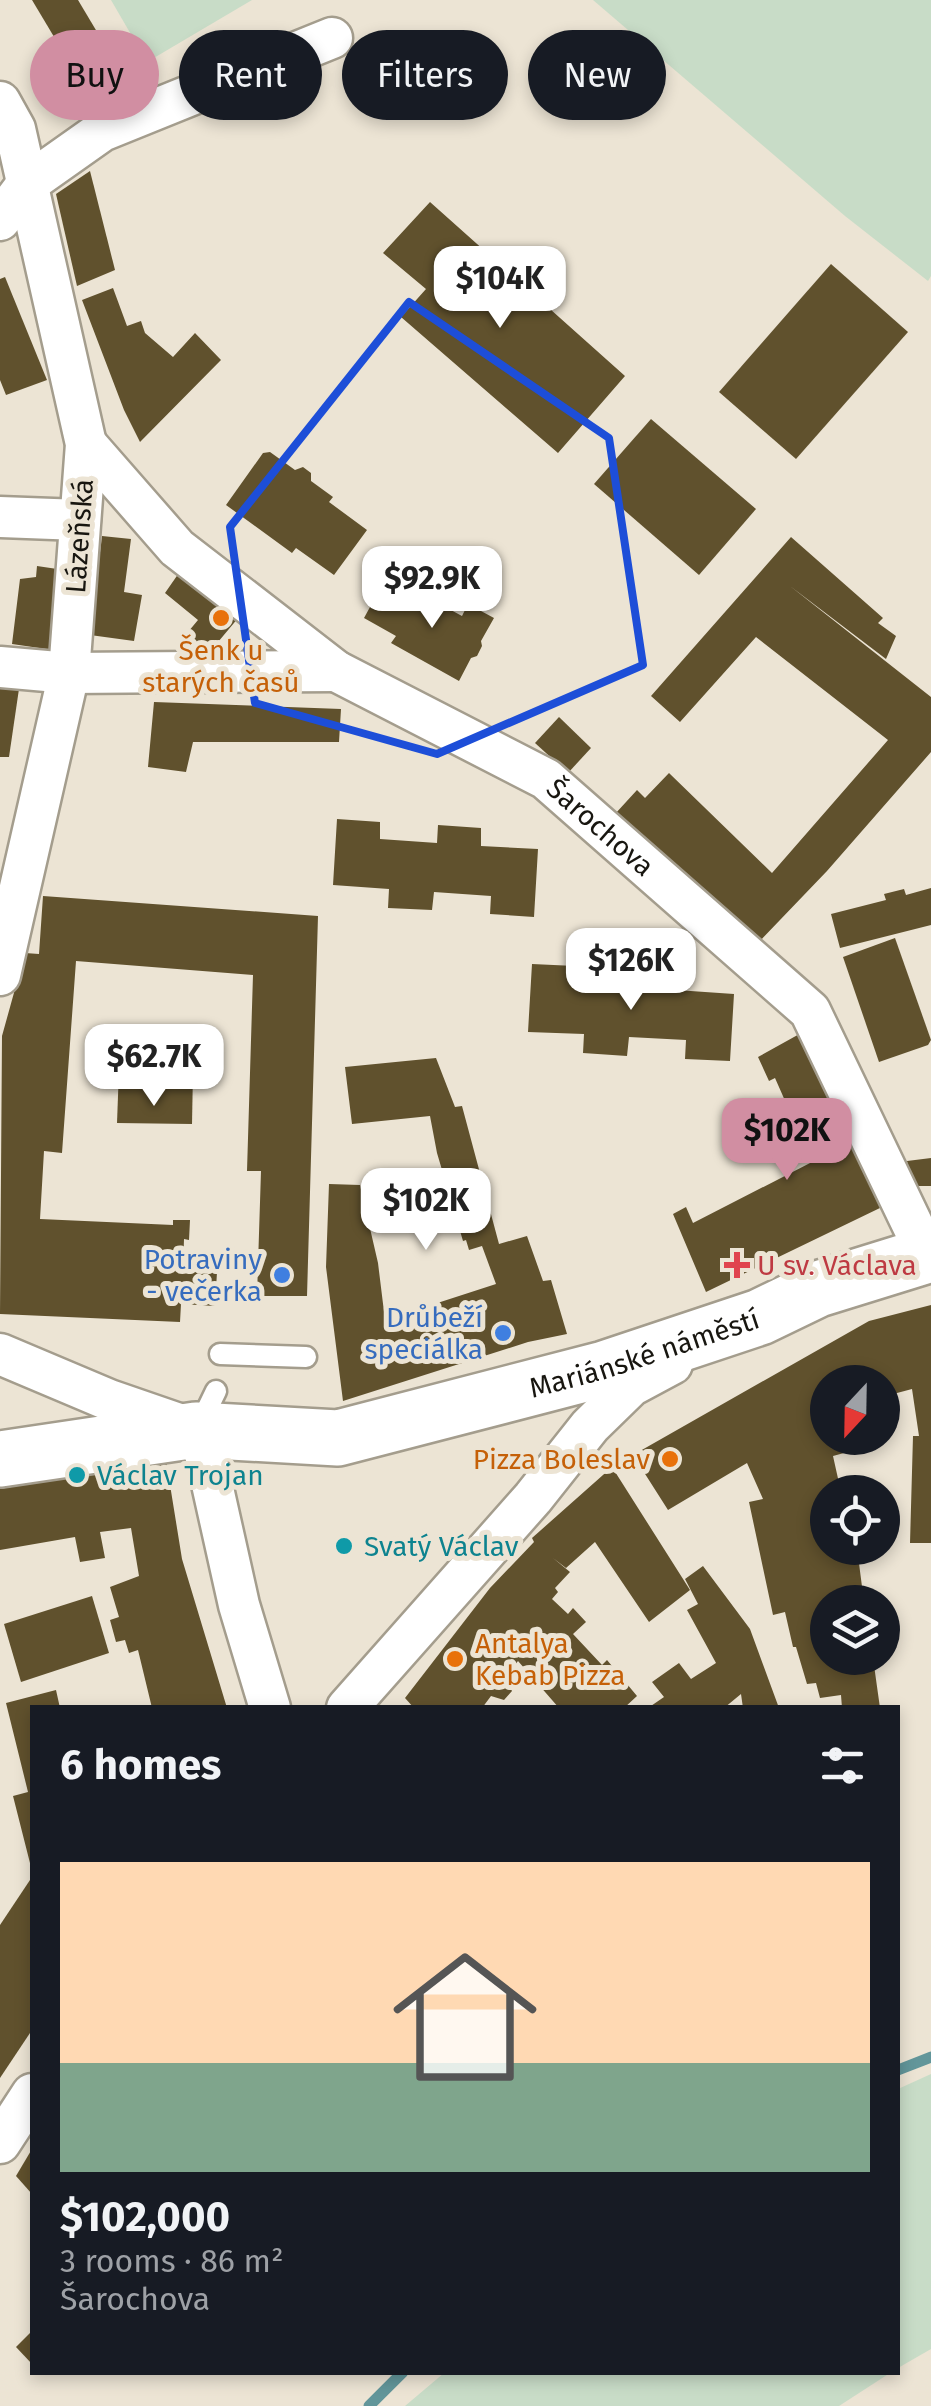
<!DOCTYPE html>
<meta charset="utf-8">
<style>
body{margin:0;font-family:"Fira Sans",sans-serif;background:#242831;color:#f1f3f6;height:100vh;display:flex;flex-direction:column;font-size:38px;white-space:nowrap}
*{box-sizing:border-box;margin:0}
p{font-size:32px;color:#9ea1a6}
.icon{flex:none;width:55px;height:55px;fill:none;stroke:currentColor;stroke-width:2;stroke-linecap:round;stroke-linejoin:round}
.map{position:relative;flex:1;overflow:hidden}
.sheet{position:absolute;left:30px;top:1705px;width:870px;height:670px;display:flex;flex-direction:column;background:#171b24;border-radius:0px;box-shadow:0 5px 15px #0003}
.sheet>*{flex:none}
.top-card{position:absolute;left:30px;top:30px;width:872px;height:90px;display:flex;gap:20px}
.needle{width:65px;rotate:202deg}
.tools{position:absolute;left:810px;top:1365px;display:grid;gap:20px}
.tools a{display:grid;place-items:center;width:90px;height:90px;border-radius:50%;background:#171b24;box-shadow:0 5px 15px #0003;font-size:50px}
.price{position:absolute;translate:-50% -85px;padding:0 22px;border-radius:20px;background:#fff;color:#222;font-size:32px;line-height:65px;filter:drop-shadow(0 2px 5px #0008)}
.price::after{content:'';position:absolute;left:50%;top:60px;width:30px;height:22px;margin-left:-15px;background:inherit;clip-path:polygon(0 0,100% 0,50% 100%)}
.price.active{background:#d18ea2;color:#111}
ul{padding:0;list-style:none}
li{display:grid;align-content:center;gap:20px;height:530px;padding:0 30px}
li span{display:grid;place-items:center;height:310px;border-radius:0px;color:#555}
li>.icon{margin-inline-start:auto}
span .icon{width:180px;height:180px;fill:#fffc;stroke-width:1}
li b{font-size:42px}
h2{display:flex;justify-content:space-between;align-items:center;height:120px;padding:0 30px;font-size:42px}
.tag{padding:0 35px;border-radius:45px;background:#171b24;box-shadow:0 5px 15px #0003;font-size:35px;line-height:90px}
.tag.active{background:#d18ea2;color:#111}
.map>svg:first-child{display:block}
.green{fill:#c8dcc7}
.lines{fill:none;stroke-linecap:round;stroke-linejoin:round}
.stream{stroke:#62969a;stroke-width:11}
.building{fill:#60512d}
.service-casing{stroke:#a49d8d;stroke-width:25}
.minor-casing{stroke:#a49d8d;stroke-width:45}
.secondary-casing{stroke:#a49d8d;stroke-width:60}
.service{stroke:#fff;stroke-width:20}
.minor{stroke:#fff;stroke-width:40}
.secondary{stroke:#fff;stroke-width:55}
.marked{fill:none;stroke:#1d4ed8;stroke-width:8;stroke-linejoin:round}
.food-dot{fill:#e8710a;stroke:#ece4d4;stroke-width:4}
.health-dot{fill:#e0444e;stroke:#ece4d4;stroke-width:4}
.shop-dot{fill:#3f7fe0;stroke:#ece4d4;stroke-width:4}
.culture-dot{fill:#0f9aa8;stroke:#ece4d4;stroke-width:4}
.labels{text-anchor:middle;stroke-width:10;stroke-linejoin:round;paint-order:stroke}
.street-label{font-size:28px;fill:#181610;stroke:#ece4d4}
.food-label{font-size:28px;fill:#c56008;stroke:#ece4d4}
.shop-label{font-size:28px;fill:#366cbe;stroke:#ece4d4;text-anchor:end}
.health-label{font-size:28px;fill:#be3a42;stroke:#ece4d4;text-anchor:start}
.culture-label{font-size:28px;fill:#0d838f;stroke:#ece4d4;text-anchor:start}
</style>
<div class="map">
<svg width="931" height="2406" viewBox="0 0 931 2406">
<rect width="100%" height="100%" fill="#ece4d4"/>
<g class="green">
<path d="M 111,0 L 252,0 L 147,62 Z"/>
<path d="M 593,0 L 931,0 L 931,276 L 928,281 L 845,216 Z"/>
<path d="M 931,2074 L 931,2349 L 898,2368 L 898,2089 Z"/>
<path d="M 444,2373 L 444,2372 L 890,2373 L 839,2406 L 405,2406 Z"/>
</g>
<g class="lines">
<g class="stream">
<path d="M 898,2070 L 931,2057"/>
<path d="M 369,2406 L 403,2372"/>
</g>
</g>
<g class="building">
<path d="M 32,0 L 78,0 L 112,57 L 78,77 Z"/>
<path d="M 90,171 L 115,270 L 77,286 L 56,194 Z"/>
<path d="M 430,202 L 625,376 L 558,453 L 401,317 L 426,289 L 383,253 Z"/>
<path d="M 831,264 L 908,332 L 796,459 L 719,392 Z"/>
<path d="M 5,277 L 47,380 L 6,395 L 0,380 L 0,279 Z"/>
<path d="M 113,288 L 127,326 L 141,321 L 145,333 L 173,357 L 195,333 L 221,360 L 140,442 L 124,410 L 82,300 Z"/>
<path d="M 651,419 L 756,509 L 699,575 L 594,484 Z"/>
<path d="M 270,452 L 295,470 L 303,467 L 311,473 L 311,481 L 333,497 L 329,502 L 367,530 L 334,575 L 296,548 L 292,553 L 226,505 L 263,453 Z"/>
<path d="M 102,536 L 131,539 L 124,592 L 142,595 L 134,641 L 90,635 Z"/>
<path d="M 791,537 L 883,618 L 878,623 L 896,636 L 886,659 L 790,586 L 931,697 L 931,752 L 827,871 L 757,944 L 615,814 L 637,790 L 645,798 L 669,773 L 772,873 L 888,740 L 756,637 L 680,722 L 651,696 Z"/>
<path d="M 37,566 L 64,570 L 53,650 L 12,644 L 20,579 L 36,577 Z"/>
<path d="M 181,570 L 239,617 L 213,648 L 178,644 L 198,620 L 165,593 Z"/>
<path d="M 381,587 L 423,611 L 427,604 L 436,602 L 462,616 L 468,604 L 494,618 L 481,641 L 482,646 L 477,656 L 471,658 L 459,681 L 391,643 L 396,636 L 364,618 Z"/>
<path d="M 0,680 L 20,682 L 9,757 L 0,757 Z"/>
<path d="M 154,702 L 341,709 L 339,742 L 193,742 L 186,772 L 148,767 Z"/>
<path d="M 559,717 L 591,748 L 568,773 L 535,743 Z"/>
<path d="M 337,819 L 380,822 L 380,839 L 437,843 L 438,825 L 481,828 L 481,846 L 538,849 L 534,917 L 490,914 L 491,896 L 434,892 L 432,910 L 388,908 L 389,889 L 333,885 Z"/>
<path d="M 931,888 L 931,925 L 840,948 L 831,914 L 886,900 L 884,894 L 904,889 L 906,895 Z"/>
<path d="M 43,896 L 318,916 L 307,1296 L 257,1296 L 261,1171 L 247,1171 L 253,975 L 76,961 L 62,1153 L 44,1151 L 40,1219 L 173,1225 L 173,1220 L 190,1220 L 189,1240 L 184,1239 L 183,1270 L 217,1272 L 215,1306 L 181,1304 L 180,1322 L 0,1314 L 2,1036 L 25,953 L 39,954 Z"/>
<path d="M 895,938 L 931,1040 L 928,1045 L 879,1062 L 843,957 Z"/>
<path d="M 532,964 L 575,966 L 575,985 L 632,988 L 633,969 L 677,972 L 676,990 L 734,994 L 730,1061 L 685,1059 L 686,1040 L 629,1037 L 627,1056 L 583,1053 L 584,1034 L 528,1032 Z"/>
<path d="M 803,1032 L 882,1207 L 706,1292 L 673,1214 L 686,1207 L 693,1223 L 812,1162 L 775,1078 L 769,1081 L 758,1057 Z"/>
<path d="M 436,1058 L 455,1107 L 462,1106 L 499,1244 L 527,1236 L 543,1281 L 551,1280 L 567,1334 L 528,1342 L 343,1401 L 326,1267 L 329,1184 L 360,1185 L 378,1263 L 385,1320 L 496,1284 L 482,1246 L 469,1250 L 466,1240 L 463,1241 L 437,1153 L 430,1116 L 352,1124 L 345,1067 Z"/>
<path d="M 119,1069 L 193,1071 L 192,1124 L 117,1123 Z"/>
<path d="M 931,1158 L 931,1186 L 912,1186 L 907,1161 Z"/>
<path d="M 931,1305 L 931,1543 L 910,1543 L 913,1436 L 919,1436 L 912,1389 L 882,1397 L 882,1382 L 878,1380 L 828,1382 L 828,1438 L 853,1438 L 855,1450 L 833,1456 L 841,1492 L 828,1492 L 828,1548 L 857,1548 L 864,1602 L 828,1602 L 828,1658 L 873,1658 L 880,1708 L 842,1708 L 841,1695 L 820,1698 L 816,1683 L 807,1684 L 796,1647 L 793,1647 L 785,1612 L 773,1615 L 749,1502 L 763,1499 L 747,1463 L 668,1510 L 633,1455 L 869,1321 Z"/>
<path d="M 166,1460 L 182,1559 L 227,1708 L 152,1708 L 138,1650 L 129,1653 L 125,1640 L 116,1642 L 110,1620 L 119,1617 L 110,1587 L 139,1576 L 131,1528 L 100,1532 L 105,1558 L 80,1562 L 75,1537 L 0,1550 L 0,1489 Z"/>
<path d="M 612,1467 L 690,1590 L 649,1622 L 595,1542 L 566,1568 L 553,1558 L 570,1572 L 555,1588 L 558,1592 L 552,1599 L 568,1614 L 573,1608 L 586,1622 L 573,1634 L 602,1665 L 607,1660 L 637,1696 L 624,1708 L 559,1708 L 518,1661 L 505,1678 L 512,1691 L 504,1700 L 491,1696 L 482,1708 L 414,1708 L 405,1698 L 490,1588 L 534,1542 L 532,1538 Z"/>
<path d="M 703,1566 L 750,1629 L 779,1708 L 743,1708 L 741,1694 L 724,1708 L 648,1708 L 664,1697 L 652,1682 L 679,1663 L 691,1679 L 716,1663 L 687,1610 L 698,1604 L 685,1579 Z"/>
<path d="M 92,1596 L 109,1653 L 21,1682 L 4,1624 Z"/>
<path d="M 56,1690 L 60,1708 L 32,1708 L 31,1867 L 13,1796 L 28,1792 L 6,1703 Z"/>
<path d="M 32,1877 L 32,2030 L 0,2078 L 0,1925 Z"/>
<path d="M 32,2149 L 32,2194 L 16,2176 Z"/>
<path d="M 32,2331 L 32,2364 L 16,2347 Z"/>
</g>
<g class="lines">
<g class="service-casing">
<g id="service">
<path d="M 220,1354 L 306,1357"/>
<path d="M 200,1424 L 216,1391"/>
</g>
</g>
<g class="minor-casing">
<g id="minor">
<path d="M 0,102 L 15,129 L 86,444 L 69,673 L 0,975"/>
<path d="M 0,220 L 27,184 L 102,131 L 332,38"/>
<path id="s1" d="M 86,444 L 177,548 L 336,671 L 546,779 L 810,1011 L 927,1255"/>
<path d="M 0,517 L 80,520"/>
<path d="M 0,667 L 69,673 L 336,671"/>
<path d="M 0,1354 L 109,1400 L 196,1430 L 206,1457 L 239,1605 L 270,1708"/>
<path d="M 347,1708 L 533,1498 L 590,1426 L 631,1386 L 672,1364"/>
<path d="M 0,2143 L 32,2094"/>
</g>
</g>
<g class="secondary-casing">
<g id="secondary">
<path id="s2" d="M 0,1459 L 196,1430 L 338,1438 L 604,1369 L 760,1317 L 818,1289 L 931,1254"/>
</g>
</g>
<use href="#service" class="service"/>
<use href="#minor" class="minor"/>
<use href="#secondary" class="secondary"/>
</g>
<path class="marked" d="M 409,302 L 609,438 L 643,665 L 437,754 L 255,703 L 230,527 Z"/>
<g class="food-dot">
<circle cx="221" cy="618" r="10"/>
<circle cx="670" cy="1459" r="10"/>
<circle cx="455" cy="1659" r="10"/>
</g>
<path class="health-dot" d="M732 1250h10v10h10v10h-10v10h-10v-10h-10v-10h10z"/>
<g class="shop-dot">
<circle cx="282" cy="1275" r="10"/>
<circle cx="503" cy="1333" r="10"/>
</g>
<g class="culture-dot">
<circle cx="77" cy="1475" r="10"/>
<circle cx="344" cy="1546" r="10"/>
</g>
<g class="labels">
<g class="street-label">
<text transform="translate(79 536) rotate(-86)" y="10">Lázeňská</text>
<text dy="10" stroke="none"><textPath href="#s1" startOffset="648">Šarochova</textPath></text>
<text dy="10" stroke="none"><textPath href="#s2" startOffset="658">Mariánské náměstí</textPath></text>
</g>
<g class="food-label">
<text x="221" y="660">Šenk u<tspan x="221" dy="32">starých časů</tspan></text>
<text x="650" y="1469" text-anchor="end">Pizza Boleslav</text>
<text x="475" y="1653" text-anchor="start">Antalya<tspan x="475" dy="32">Kebab Pizza</tspan></text>
</g>
<g class="shop-label">
<text x="262" y="1269">Potraviny<tspan x="262" dy="32">- večerka</tspan></text>
<text x="483" y="1327">Drůbeží<tspan x="483" dy="32">speciálka</tspan></text>
</g>
<g class="health-label">
<text x="757" y="1275">U sv. Václava</text>
</g>
<g class="culture-label">
<text x="97" y="1485">Václav Trojan</text>
<text x="364" y="1556">Svatý Václav</text>
</g>
</g>
</svg>
<div class="tools">
<a><svg class="needle" viewBox="-14 -14 28 28"><path d="M0-13l5 13h-10z" fill="#e53935"/><path d="M0 13l5-13h-10z" fill="#9ea1a6"/></svg></a>
<a><svg class="icon" aria-label="locate" viewBox="0 0 24 24"><circle cx="12" cy="12" r="6"/><path d="M12 2v4M12 18v4M2 12h4M18 12h4"/></svg></a>
<a><svg class="icon" aria-label="layers" viewBox="0 0 24 24"><path d="M12 4l9 5-9 5-9-5zM3 14l9 5 9-5"/></svg></a>
</div>
<b class="price" style="left:500px;top:331px">$104K</b>
<b class="price" style="left:432px;top:631px">$92.9K</b>
<b class="price" style="left:631px;top:1013px">$126K</b>
<b class="price" style="left:154px;top:1109px">$62.7K</b>
<b class="price active" style="left:787px;top:1183px">$102K</b>
<b class="price" style="left:426px;top:1253px">$102K</b>
<div class="top-card">
<a class="tag active">Buy</a>
<a class="tag">Rent</a>
<a class="tag">Filters</a>
<a class="tag">New</a>
</div>
<section class="sheet">
<h2>6 homes<svg class="icon" aria-label="filters" viewBox="0 0 24 24"><path d="M4 7h16M4 17h16"/><circle cx="9" cy="7" r="2"/><circle cx="15" cy="17" r="2"/></svg></h2>
<ul>
<li><span style="background:linear-gradient(#ffd9b3 65%,#7fa58c 0)"><svg class="icon" aria-label="home" viewBox="0 0 24 24"><path d="M3 11l9-7 9 7M6 9v11h12V9"/></svg></span><div><b>$102,000</b><p>3 rooms · 86 m²</p><p>Šarochova</p></div></li>
</ul>
</section>
</div>
